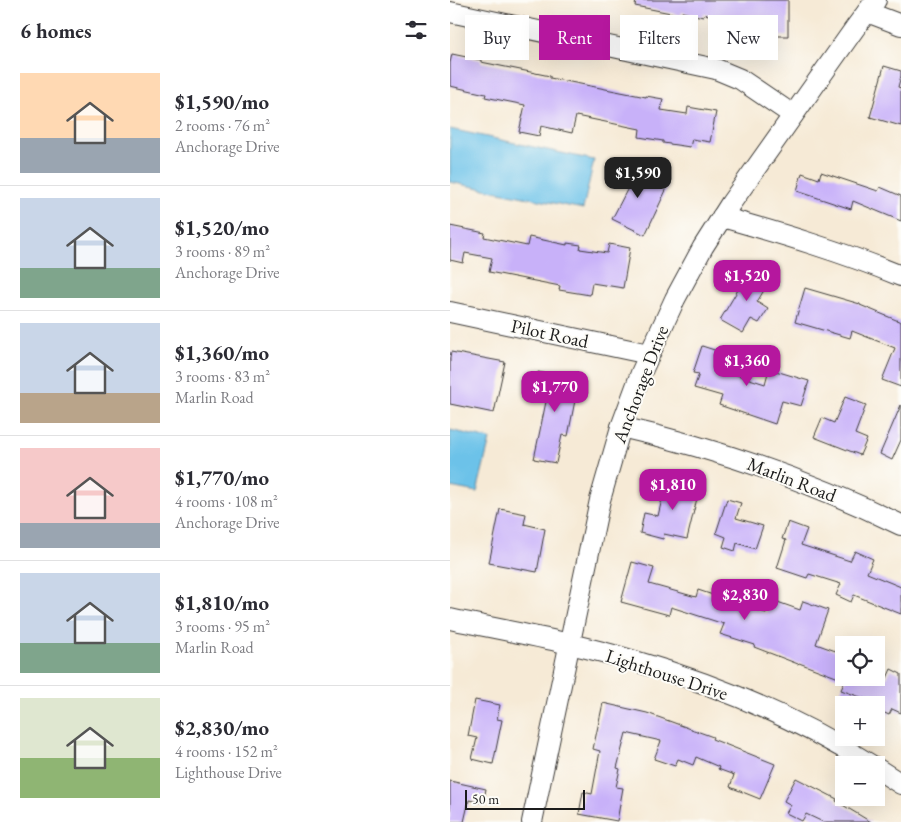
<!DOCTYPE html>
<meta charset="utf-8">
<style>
body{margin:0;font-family:"EB Garamond",serif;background:#f2f2f3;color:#2b2b33;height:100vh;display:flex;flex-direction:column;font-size:19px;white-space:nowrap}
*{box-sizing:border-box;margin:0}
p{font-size:16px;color:#7c7c81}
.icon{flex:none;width:28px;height:28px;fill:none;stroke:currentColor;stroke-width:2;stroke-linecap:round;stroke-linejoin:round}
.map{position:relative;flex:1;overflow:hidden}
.panel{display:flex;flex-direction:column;background:#fff;width:450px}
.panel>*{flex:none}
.hud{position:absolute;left:15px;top:15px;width:360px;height:45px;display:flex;gap:10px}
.tools{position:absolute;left:385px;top:636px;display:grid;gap:10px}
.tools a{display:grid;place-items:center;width:50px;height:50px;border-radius:0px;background:#fff;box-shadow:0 5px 20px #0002;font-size:25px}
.scale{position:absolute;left:15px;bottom:12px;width:120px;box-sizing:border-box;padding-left:5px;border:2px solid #1c1c1c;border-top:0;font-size:14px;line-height:18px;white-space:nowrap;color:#1c1c1c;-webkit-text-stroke:4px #fdfcf7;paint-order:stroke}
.price{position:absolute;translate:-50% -42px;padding:0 11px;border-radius:10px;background:#b5179e;color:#fff;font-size:16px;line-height:32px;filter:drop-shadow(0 1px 2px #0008)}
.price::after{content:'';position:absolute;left:50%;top:30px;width:15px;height:11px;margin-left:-8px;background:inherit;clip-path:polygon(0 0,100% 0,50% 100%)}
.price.active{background:#222;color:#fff}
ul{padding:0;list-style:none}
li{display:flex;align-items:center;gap:15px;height:125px;padding:0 20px}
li+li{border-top:1px solid #e1e1e2}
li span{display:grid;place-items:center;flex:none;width:140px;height:100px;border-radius:0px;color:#555}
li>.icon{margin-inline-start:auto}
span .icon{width:60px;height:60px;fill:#fffc;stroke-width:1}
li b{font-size:21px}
h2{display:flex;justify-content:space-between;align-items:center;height:60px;padding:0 20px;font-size:21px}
.tag{padding:0 18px;border-radius:0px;background:#fff;box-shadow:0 5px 20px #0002;font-size:18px;line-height:45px}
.tag.active{background:#b5179e;color:#fff}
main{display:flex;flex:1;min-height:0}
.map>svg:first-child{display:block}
.water{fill:#6cc2e9;stroke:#446f82}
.building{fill:#c8b1f9}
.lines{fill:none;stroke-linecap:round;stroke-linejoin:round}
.minor-casing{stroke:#3d3b38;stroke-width:22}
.minor{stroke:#fff;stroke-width:20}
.labels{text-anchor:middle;stroke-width:4;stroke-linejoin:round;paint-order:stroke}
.street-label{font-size:19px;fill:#1c1c1c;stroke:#fdfcf7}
</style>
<main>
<section class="panel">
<h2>6 homes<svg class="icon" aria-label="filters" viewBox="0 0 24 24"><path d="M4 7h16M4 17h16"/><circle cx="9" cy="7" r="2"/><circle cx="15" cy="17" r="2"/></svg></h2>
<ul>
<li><span style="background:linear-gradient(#ffd9b3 65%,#9aa5b1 0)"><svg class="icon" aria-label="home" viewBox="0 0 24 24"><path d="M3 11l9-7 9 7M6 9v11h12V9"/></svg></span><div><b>$1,590/mo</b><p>2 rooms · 76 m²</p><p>Anchorage Drive</p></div></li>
<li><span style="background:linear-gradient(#c9d6e8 70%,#7fa58c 0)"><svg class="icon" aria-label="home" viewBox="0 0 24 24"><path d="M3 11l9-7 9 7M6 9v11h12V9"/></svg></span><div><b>$1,520/mo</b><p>3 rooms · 89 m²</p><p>Anchorage Drive</p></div></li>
<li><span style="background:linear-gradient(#c9d6e8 70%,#b9a48a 0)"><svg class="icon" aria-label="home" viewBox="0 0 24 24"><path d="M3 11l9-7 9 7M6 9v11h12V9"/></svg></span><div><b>$1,360/mo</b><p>3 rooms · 83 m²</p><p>Marlin Road</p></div></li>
<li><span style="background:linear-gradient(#f6c9c9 75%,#9aa5b1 0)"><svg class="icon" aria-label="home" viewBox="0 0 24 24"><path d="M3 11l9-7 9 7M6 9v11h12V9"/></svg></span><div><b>$1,770/mo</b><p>4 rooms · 108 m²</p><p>Anchorage Drive</p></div></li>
<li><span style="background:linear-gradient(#c9d6e8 70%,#7fa58c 0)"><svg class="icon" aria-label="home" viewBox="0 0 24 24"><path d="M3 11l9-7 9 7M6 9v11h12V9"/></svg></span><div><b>$1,810/mo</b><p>3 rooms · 95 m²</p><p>Marlin Road</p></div></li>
<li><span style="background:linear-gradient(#dfe7d0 60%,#8fb573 0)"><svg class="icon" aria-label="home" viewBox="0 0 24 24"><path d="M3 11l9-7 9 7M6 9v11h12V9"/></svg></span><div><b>$2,830/mo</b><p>4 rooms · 152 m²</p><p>Lighthouse Drive</p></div></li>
</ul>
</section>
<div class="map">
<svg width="451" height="822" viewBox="0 0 451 822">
<rect width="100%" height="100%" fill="#fdfcf7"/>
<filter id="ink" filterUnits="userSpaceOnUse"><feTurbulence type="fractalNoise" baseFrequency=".02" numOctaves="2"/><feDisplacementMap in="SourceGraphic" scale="10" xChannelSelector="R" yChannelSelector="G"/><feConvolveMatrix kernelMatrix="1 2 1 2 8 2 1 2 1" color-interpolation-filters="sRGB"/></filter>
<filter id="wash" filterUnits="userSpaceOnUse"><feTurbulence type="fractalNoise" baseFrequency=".0096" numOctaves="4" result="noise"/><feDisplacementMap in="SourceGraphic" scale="20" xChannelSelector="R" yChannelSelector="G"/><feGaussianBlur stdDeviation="1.12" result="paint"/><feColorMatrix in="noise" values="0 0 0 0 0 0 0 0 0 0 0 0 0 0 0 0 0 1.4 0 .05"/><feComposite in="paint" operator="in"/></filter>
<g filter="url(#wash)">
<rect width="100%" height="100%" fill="#f6ead6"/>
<g class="water">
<path d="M 0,129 L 144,160 L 133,209 L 0,182 Z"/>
<path d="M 0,430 L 40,439 L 27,492 L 0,487 Z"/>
</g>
<g id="blocks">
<g class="building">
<path d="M 186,0 L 338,0 L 338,36 L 283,36 L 283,20 L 254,14 L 253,17 L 232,12 L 231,15 L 185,6 Z"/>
<path d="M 2,54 L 31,60 L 31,62 L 100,76 L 100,78 L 196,97 L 196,96 L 213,99 L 211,110 L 237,114 L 238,107 L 266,112 L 260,142 L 242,139 L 240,147 L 213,143 L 213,141 L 189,137 L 190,129 L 126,116 L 122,133 L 91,126 L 89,136 L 69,132 L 75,105 L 35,97 L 36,94 L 0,86 L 0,63 Z"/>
<path d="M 434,66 L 451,71 L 451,76 L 448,87 L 451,88 L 451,126 L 420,117 Z"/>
<path d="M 172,164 L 218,186 L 195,235 L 162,219 L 178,188 L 164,181 Z"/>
<path d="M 371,172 L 428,191 L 430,187 L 451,196 L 451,221 L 403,201 L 401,209 L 347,191 L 352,173 L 369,179 Z"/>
<path d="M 0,226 L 35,233 L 34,237 L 77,246 L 79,237 L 117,245 L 117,243 L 131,245 L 130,249 L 157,253 L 159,244 L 180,248 L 173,288 L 142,283 L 140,295 L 109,290 L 110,286 L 39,272 L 42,258 L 15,253 L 13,263 L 0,260 Z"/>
<path d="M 301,268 L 320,280 L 307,302 L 318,309 L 309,323 L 301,319 L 293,333 L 270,320 Z"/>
<path d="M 355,288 L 410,304 L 410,305 L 451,322 L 451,387 L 432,380 L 445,348 L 402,331 L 400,338 L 345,322 Z"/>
<path d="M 252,346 L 280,355 L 275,371 L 315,384 L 319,369 L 359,381 L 351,406 L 332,401 L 325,424 L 269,405 L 272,396 L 244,388 L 249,374 L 243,373 Z"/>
<path d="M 1,352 L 55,362 L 44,413 L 0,404 L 0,358 Z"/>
<path d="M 88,372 L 129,380 L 118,436 L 112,435 L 106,463 L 84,459 L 97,397 L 83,395 Z"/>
<path d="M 395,397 L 416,405 L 405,434 L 417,439 L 410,455 L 364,437 L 372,418 L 384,423 Z"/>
<path d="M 451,405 L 451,440 L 442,460 L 430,454 Z"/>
<path d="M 217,478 L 250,486 L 237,539 L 214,534 L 213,539 L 190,533 L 194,513 L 208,516 Z"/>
<path d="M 277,499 L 291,503 L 286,518 L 313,526 L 305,549 L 287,543 L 285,551 L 273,547 L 276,537 L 266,533 Z"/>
<path d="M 50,509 L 76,514 L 74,524 L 95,529 L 87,572 L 39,563 Z"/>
<path d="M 338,522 L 357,529 L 351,545 L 400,561 L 405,551 L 423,559 L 417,573 L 451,587 L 451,614 L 404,595 L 401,602 L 386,595 L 391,584 L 359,574 L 357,578 L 327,568 L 336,540 L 332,539 Z"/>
<path d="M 182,562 L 204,568 L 199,584 L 246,597 L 248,590 L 263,595 L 266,586 L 283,591 L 280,601 L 316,613 L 322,600 L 350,610 L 353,601 L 378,610 L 366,644 L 394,654 L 394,680 L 349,663 L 348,664 L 304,647 L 305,645 L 270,634 L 274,624 L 221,607 L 219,615 L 171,602 Z"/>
<path d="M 441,669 L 451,674 L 451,713 L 442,709 L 439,715 L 426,709 L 426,705 L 422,705 L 424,702 L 391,690 L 396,678 L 437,678 Z"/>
<path d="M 25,700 L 50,705 L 47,719 L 52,720 L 43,764 L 22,759 L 27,738 L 18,736 Z"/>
<path d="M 153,703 L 197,713 L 263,737 L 262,739 L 325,764 L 310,799 L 280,787 L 284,775 L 268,769 L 269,767 L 246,757 L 243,765 L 228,759 L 225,766 L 204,759 L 211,741 L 176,733 L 167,768 L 170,769 L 166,787 L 173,788 L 167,821 L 129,814 L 133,792 L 142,794 L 150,751 L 143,749 Z"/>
<path d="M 346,778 L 387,799 L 386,801 L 421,822 L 373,822 L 356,814 L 352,821 L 336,813 L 341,805 L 334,801 Z"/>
<path d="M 0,781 L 36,789 L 33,803 L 19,800 L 14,822 L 0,822 Z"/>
</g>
</g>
</g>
<g filter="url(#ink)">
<use href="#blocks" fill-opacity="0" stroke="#3d3b38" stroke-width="1"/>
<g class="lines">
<g class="minor-casing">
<g id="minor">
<path d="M 0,12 L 266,69 L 290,79 L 343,115"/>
<path d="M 417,12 L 451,25"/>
<path d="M 272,217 C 332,234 393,252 451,276"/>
<path d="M 0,312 L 199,354"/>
<path d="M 171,427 C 269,449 361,481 451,525"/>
<path d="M 0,619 C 62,632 125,643 185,661 C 268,685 349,719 421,765"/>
<path d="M 426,768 L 451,784"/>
<path d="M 82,822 L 150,500 L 171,427 L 191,373 L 225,299 L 253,247 L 281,203 L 405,28 L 426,0"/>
</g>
</g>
<use href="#minor" class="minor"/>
</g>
</g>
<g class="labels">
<g class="street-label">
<text transform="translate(100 333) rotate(12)" y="7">Pilot Road</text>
<text transform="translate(190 384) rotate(-69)" y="7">Anchorage Drive</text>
<text transform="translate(342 479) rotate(21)" y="7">Marlin Road</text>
<text transform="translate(217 674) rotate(18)" y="7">Lighthouse Drive</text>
</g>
</g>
</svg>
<div class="tools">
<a><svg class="icon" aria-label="locate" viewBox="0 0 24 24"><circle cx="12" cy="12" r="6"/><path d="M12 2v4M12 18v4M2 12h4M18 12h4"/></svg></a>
<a>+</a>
<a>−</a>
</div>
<div class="scale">50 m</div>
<b class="price active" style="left:188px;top:199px">$1,590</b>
<b class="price" style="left:297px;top:302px">$1,520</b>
<b class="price" style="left:297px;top:387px">$1,360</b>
<b class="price" style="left:105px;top:413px">$1,770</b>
<b class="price" style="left:223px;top:511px">$1,810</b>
<b class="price" style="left:295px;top:621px">$2,830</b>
<div class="hud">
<a class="tag">Buy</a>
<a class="tag active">Rent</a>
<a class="tag">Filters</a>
<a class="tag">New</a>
</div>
</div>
</main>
